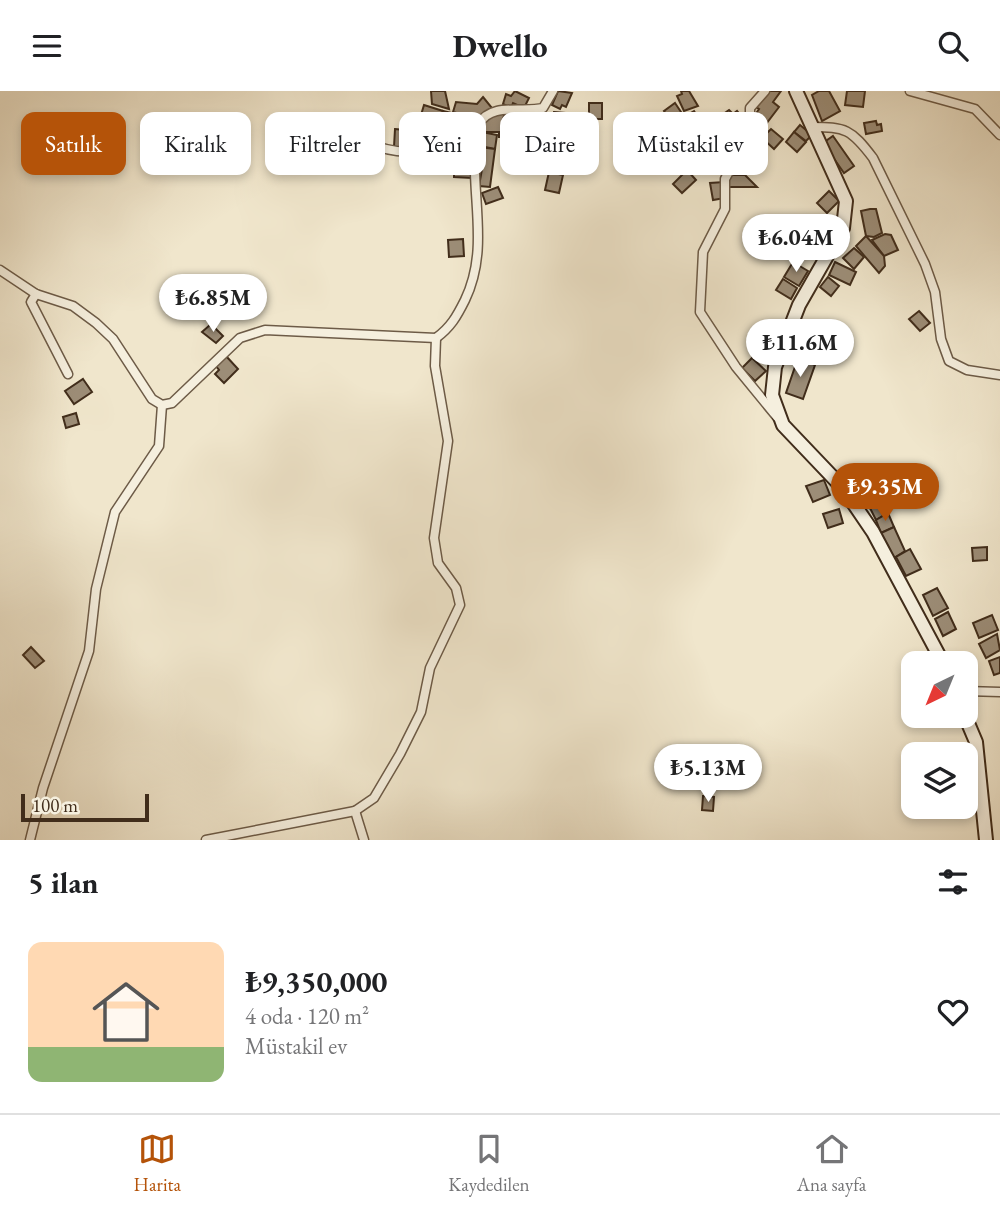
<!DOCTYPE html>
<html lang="tr">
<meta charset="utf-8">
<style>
body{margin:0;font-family:"EB Garamond",serif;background:#f2f2f2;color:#202124;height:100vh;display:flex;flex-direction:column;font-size:26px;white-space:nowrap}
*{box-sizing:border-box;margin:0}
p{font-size:23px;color:#757577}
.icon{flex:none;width:38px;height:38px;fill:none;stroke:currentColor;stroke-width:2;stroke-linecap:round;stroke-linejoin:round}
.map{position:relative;height:749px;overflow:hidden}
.side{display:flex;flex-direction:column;background:#fff;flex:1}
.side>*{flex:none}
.hud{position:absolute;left:21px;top:21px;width:959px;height:63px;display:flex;gap:14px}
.needle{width:46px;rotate:223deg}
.buttons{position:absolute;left:901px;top:560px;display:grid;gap:14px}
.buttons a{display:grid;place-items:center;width:77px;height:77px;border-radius:14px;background:#fff;box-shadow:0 4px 10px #0003;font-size:35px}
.scale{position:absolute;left:21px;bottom:18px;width:128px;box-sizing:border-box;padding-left:7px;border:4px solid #412d1b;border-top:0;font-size:19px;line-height:24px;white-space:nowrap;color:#412d1b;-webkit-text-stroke:5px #f5efde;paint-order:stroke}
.price{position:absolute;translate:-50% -60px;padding:0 16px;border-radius:24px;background:#fff;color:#222;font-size:23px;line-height:46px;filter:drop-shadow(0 2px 4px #0008)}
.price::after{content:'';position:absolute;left:50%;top:42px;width:21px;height:16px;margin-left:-10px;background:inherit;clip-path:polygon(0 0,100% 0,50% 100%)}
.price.active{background:#b45309;color:#fff}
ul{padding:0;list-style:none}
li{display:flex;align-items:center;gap:21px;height:175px;padding:0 28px}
li span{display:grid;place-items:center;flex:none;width:196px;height:140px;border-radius:14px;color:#555}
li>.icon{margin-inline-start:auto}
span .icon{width:84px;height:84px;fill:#fffc;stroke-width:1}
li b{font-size:30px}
h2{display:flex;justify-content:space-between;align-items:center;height:84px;padding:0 28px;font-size:30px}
.tag{padding:0 24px;border-radius:14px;background:#fff;box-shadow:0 4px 10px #0003;font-size:24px;line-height:63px}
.tag.active{background:#b45309;color:#fff}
header{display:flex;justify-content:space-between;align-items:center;height:91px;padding:0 28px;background:#fff;font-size:32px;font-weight:700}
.dock{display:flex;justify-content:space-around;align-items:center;height:98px;border-top:2px solid #e0e0e0;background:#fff;font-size:19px;color:#757577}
.dock a{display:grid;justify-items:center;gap:4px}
.dock .active{color:#b45309}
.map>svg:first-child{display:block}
.building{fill:#9c8d77;stroke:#412d1b;stroke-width:2}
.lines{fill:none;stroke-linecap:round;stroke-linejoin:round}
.street-casing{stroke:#6d5b47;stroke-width:11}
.secondary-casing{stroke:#412d1b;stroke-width:16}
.street{stroke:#f5efde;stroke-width:8}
.secondary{stroke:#f5efde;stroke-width:12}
</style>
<header><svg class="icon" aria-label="menu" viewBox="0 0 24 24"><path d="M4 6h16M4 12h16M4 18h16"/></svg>Dwello<svg class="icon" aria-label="search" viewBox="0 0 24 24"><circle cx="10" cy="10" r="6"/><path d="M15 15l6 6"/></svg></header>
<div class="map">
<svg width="1000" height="749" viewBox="0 0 1000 749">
<rect width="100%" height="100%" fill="#f0e6cc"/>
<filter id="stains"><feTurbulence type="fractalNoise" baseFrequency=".00286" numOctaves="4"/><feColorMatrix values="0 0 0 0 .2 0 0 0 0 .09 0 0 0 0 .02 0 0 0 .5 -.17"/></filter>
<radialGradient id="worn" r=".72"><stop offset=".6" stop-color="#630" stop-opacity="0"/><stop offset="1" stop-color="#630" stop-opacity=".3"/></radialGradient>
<g class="building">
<path d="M 431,0 L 445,0 L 449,18 L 432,13 Z"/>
<path d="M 515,0 L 529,7 L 524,17 L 513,12 L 511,17 L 503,13 L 506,3 L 511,5 Z"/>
<path d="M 558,0 L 572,2 L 566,16 L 562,14 L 560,18 L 552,14 Z"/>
<path d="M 681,0 L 689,0 L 698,15 L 684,20 L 677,5 L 682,3 Z"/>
<path d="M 769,0 L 781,0 L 773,11 L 779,16 L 766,33 L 755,24 L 759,18 L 756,16 Z"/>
<path d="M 819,0 L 829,0 L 840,20 L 822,30 L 812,4 Z"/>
<path d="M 847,0 L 865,0 L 863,16 L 845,14 Z"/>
<path d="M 483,6 L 492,17 L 478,28 L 453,21 L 456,11 L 477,13 Z"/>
<rect x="589" y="12" width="13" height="16"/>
<path d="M 675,12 L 683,24 L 672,32 L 664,20 Z"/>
<path d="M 424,14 L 443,20 L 439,33 L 421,24 Z"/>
<path d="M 729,19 L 733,23 L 737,20 L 741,25 L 721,44 L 712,31 Z"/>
<path d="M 443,20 L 469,26 L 467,31 L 476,35 L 473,48 L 460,50 L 464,37 L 439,33 Z"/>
<path d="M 694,20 L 700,30 L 689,37 L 682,27 Z"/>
<path d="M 496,21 L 510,22 L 504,25 L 502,30 L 501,40 L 507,40 L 507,46 L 499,46 L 499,41 L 484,41 L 485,28 Z"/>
<path d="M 554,21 L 565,22 L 565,27 L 582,28 L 581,44 L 561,42 L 561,38 L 552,37 Z"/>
<path d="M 360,25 L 365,39 L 355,41 L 355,36 L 349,37 L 347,31 Z"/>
<path d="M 428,28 L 439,33 L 440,44 L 425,43 Z"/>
<path d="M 876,30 L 877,34 L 881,33 L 882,40 L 866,43 L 864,32 Z"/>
<path d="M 672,32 L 680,39 L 673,47 L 681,54 L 674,62 L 661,51 L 667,44 L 663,41 Z"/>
<path d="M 800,34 L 812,44 L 806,50 L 794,41 Z"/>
<path d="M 731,37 L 738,45 L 724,57 L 714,50 Z"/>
<path d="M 395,38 L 404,39 L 404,56 L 394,56 Z"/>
<path d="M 771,38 L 783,48 L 774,58 L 762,47 Z"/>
<rect x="407" y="40" width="15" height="16"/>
<path d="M 482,41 L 497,44 L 495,58 L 480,55 Z"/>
<path d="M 753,41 L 764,53 L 745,83 L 731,80 Z"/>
<path d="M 794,41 L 806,51 L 797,61 L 786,51 Z"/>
<path d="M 689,42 L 703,57 L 693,64 L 680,55 Z"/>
<path d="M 833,45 L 854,75 L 844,82 L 823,52 Z"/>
<path d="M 455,54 L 473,54 L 475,70 L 454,69 Z"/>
<path d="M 680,55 L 693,65 L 685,73 L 675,61 Z"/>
<path d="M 479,56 L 495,58 L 490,96 L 479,95 L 482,78 L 476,77 Z"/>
<path d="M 723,58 L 730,59 L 728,65 L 735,70 L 729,78 L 718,73 Z"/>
<path d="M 454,71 L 473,72 L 472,87 L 454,86 Z"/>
<path d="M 687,79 L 696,89 L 682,102 L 673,93 Z"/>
<path d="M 549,81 L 563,84 L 559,102 L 545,99 Z"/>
<path d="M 729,84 L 745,84 L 757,96 L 728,96 Z"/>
<path d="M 724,91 L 725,107 L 713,109 L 710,92 Z"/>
<path d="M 498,96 L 503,107 L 486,113 L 482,102 Z"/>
<path d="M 829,100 L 839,110 L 827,122 L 817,112 Z"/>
<path d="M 870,118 L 876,118 L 882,142 L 874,146 L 866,145 L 861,120 Z"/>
<path d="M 885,143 L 891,144 L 898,159 L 884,165 L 872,149 Z"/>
<path d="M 866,145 L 884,165 L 885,175 L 879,182 L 856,155 Z"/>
<path d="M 463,148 L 464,165 L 449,166 L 448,149 Z"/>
<path d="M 854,157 L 864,166 L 854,178 L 843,167 Z"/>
<path d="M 793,171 L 808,180 L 799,195 L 784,186 Z"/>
<path d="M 835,171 L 856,181 L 850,194 L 829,184 Z"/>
<path d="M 828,186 L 839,195 L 831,205 L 820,196 Z"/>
<path d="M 783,188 L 797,197 L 791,208 L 776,199 Z"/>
<path d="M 919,220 L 930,232 L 920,240 L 909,228 Z"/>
<path d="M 211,233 L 223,245 L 216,252 L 202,241 Z"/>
<path d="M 226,265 L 238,278 L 224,292 L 215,283 L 219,279 L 216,275 Z"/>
<path d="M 752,267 L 766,280 L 755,290 L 742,277 Z"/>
<path d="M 798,267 L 815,274 L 803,308 L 786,302 Z"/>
<path d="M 83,288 L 92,301 L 74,313 L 65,300 Z"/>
<path d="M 76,322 L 79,333 L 66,337 L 63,326 Z"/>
<path d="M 824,389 L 830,404 L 813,411 L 806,395 Z"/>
<path d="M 875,395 L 883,409 L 870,417 L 861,401 Z"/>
<path d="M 880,410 L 888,422 L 876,429 L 870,417 Z"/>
<path d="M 839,418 L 843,432 L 828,437 L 823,423 Z"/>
<path d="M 888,422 L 894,436 L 881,442 L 876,429 Z"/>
<path d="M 894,436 L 905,460 L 894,467 L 881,442 Z"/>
<path d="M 987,456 L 987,469 L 973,470 L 972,457 Z"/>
<path d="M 910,458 L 921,478 L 906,485 L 896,466 Z"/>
<path d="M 937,497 L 948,517 L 933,525 L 923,504 Z"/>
<path d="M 948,521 L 956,538 L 943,545 L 935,528 Z"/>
<path d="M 992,524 L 998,539 L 979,547 L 973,532 Z"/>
<path d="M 997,543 L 1000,559 L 986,567 L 979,553 Z"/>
<path d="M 31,556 L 44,570 L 35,577 L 23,564 Z"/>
<path d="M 1000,566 L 1000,582 L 994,584 L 989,570 Z"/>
<path d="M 703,705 L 714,706 L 713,720 L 702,719 Z"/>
</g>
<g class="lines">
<g class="street-casing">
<g id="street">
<path d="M 765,0 L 750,17 L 750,42 L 725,88 L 725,118 L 703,161 L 700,221 L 736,276 L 777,326"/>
<path d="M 910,0 L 975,18 L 1000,44"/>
<path d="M 811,36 C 846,36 851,38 873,67 L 925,173 L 935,201 L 941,248 L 949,270 L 967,279 L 1000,284"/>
<path d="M 368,52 C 416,72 433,51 476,52"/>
<path d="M 0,179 L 36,203 L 73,215 L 96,232 L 113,248 L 152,308 L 162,314 L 172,312 L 240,247 L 265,239 L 436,247 C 451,236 457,225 465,209 C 493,151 465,92 479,33 C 491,11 522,22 543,17 L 553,0"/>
<path d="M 36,203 L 31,211 L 68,283"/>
<path d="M 966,600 L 1000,601"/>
<path d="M 355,720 L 374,707 L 400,663 L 421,621 L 430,577 L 460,514 L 456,497 L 438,472 L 434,447 L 448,350 L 435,275 L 436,247"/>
<path d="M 30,749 L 43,697 L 89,560 L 96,498 L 115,421 L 159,355 L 162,314"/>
<path d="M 206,749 L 355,720 L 364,749"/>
</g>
</g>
<g class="secondary-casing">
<g id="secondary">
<path d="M 796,0 L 846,110 L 843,137 L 799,214 L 775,276 L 772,304 L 783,334 L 843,397 L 873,441 L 943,572"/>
<path d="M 965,625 L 976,651 L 986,749"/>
</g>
</g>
<use href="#street" class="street"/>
<use href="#secondary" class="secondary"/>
</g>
<rect width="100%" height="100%" filter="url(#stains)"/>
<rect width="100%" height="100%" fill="url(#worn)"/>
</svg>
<div class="buttons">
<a><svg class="needle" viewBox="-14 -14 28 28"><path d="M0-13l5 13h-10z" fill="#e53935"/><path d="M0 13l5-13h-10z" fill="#757577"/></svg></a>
<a><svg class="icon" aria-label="layers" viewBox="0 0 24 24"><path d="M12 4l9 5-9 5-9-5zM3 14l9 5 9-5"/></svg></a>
</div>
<div class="scale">100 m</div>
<b class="price" style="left:796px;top:183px">₺6.04M</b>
<b class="price" style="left:213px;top:243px">₺6.85M</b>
<b class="price" style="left:800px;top:288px">₺11.6M</b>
<b class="price active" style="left:885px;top:432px">₺9.35M</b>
<b class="price" style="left:708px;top:713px">₺5.13M</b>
<div class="hud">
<a class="tag active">Satılık</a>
<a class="tag">Kiralık</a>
<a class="tag">Filtreler</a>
<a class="tag">Yeni</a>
<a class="tag">Daire</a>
<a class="tag">Müstakil ev</a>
</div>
</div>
<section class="side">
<h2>5 ilan<svg class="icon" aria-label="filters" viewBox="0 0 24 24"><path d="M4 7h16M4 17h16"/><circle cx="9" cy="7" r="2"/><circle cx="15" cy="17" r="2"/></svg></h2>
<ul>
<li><span style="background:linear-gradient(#ffd9b3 75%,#8fb573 0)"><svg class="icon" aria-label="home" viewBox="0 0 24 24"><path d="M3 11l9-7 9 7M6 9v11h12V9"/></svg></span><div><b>₺9,350,000</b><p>4 oda · 120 m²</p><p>Müstakil ev</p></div><svg class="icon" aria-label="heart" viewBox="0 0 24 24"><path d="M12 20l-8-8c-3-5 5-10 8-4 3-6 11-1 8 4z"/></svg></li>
</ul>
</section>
<nav class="dock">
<a class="active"><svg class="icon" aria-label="map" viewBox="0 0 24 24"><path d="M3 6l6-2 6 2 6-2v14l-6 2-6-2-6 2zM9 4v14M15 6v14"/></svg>Harita</a>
<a><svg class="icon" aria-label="saved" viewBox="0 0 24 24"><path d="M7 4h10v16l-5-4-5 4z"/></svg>Kaydedilen</a>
<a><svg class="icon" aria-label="home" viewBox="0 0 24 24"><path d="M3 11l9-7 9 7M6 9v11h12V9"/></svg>Ana sayfa</a>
</nav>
